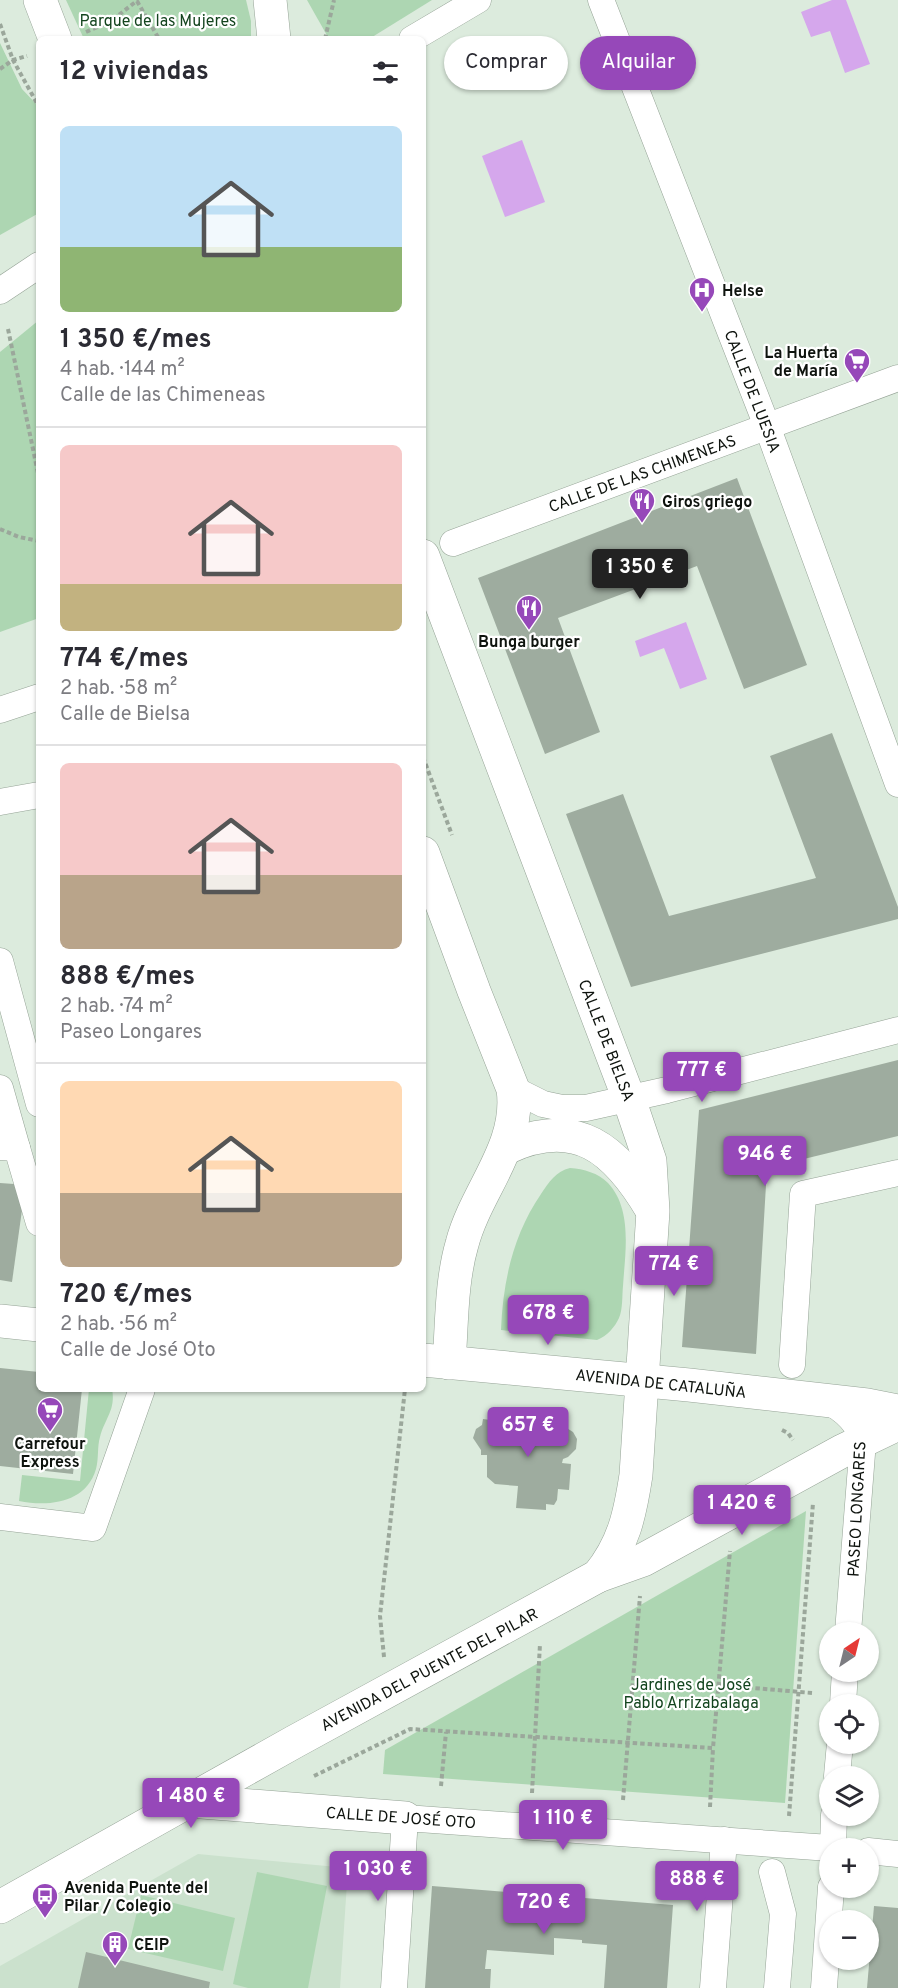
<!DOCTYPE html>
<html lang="es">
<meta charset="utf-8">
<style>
body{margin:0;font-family:Overpass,sans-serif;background:#f7f7f7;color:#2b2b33;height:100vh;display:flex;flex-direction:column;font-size:22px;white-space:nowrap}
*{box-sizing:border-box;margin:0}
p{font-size:20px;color:#7c7c81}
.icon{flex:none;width:33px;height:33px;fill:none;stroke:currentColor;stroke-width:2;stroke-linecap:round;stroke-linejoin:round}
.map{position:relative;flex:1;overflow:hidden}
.panel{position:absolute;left:36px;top:36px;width:390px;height:1356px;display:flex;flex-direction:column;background:#fff;border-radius:9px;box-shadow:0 2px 4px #0004}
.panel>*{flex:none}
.top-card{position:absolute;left:444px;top:36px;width:363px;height:54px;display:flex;gap:12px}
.needle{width:39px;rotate:35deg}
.tools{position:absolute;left:819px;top:1622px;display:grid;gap:12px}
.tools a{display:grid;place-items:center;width:60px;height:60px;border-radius:50%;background:#fff;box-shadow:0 2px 4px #0004;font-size:30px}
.price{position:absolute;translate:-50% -51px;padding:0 14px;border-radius:6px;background:#9648b9;color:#fff;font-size:20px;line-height:39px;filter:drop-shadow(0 2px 3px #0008)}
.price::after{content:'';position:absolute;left:50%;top:36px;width:18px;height:14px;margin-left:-9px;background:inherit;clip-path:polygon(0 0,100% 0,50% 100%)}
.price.active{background:#222;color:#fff}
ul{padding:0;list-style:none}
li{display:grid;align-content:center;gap:12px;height:318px;padding:0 24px}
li+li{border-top:2px solid #e1e1e2}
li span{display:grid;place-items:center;height:186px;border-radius:9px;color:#555}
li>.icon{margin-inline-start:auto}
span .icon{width:108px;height:108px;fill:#fffc;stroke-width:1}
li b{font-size:26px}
h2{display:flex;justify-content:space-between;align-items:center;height:72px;padding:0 24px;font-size:26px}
.chip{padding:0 21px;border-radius:27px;background:#fff;box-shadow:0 2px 4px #0004;font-size:21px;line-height:54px}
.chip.active{background:#9648b9;color:#fff}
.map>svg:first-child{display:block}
.built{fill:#cbe1cd}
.green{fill:#add6b2}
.water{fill:#d5a7ec}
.building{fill:#9eac9f;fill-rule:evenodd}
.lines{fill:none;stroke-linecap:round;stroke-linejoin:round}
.street-casing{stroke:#95a396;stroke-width:27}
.secondary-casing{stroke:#95a396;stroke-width:34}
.path{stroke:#9ba79b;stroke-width:4;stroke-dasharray:4.5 3;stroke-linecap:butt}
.street{stroke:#fff;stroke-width:26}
.secondary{stroke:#fff;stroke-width:33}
.labels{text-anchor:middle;stroke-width:4.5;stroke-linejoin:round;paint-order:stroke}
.park-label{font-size:16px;fill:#13441e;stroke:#fff}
.poi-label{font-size:16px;font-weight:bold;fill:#0e130e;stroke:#fff;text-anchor:start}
.street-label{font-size:16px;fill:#0e130e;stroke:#fff}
</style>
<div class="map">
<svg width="898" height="1988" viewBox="0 0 898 1988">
<rect width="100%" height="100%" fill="#dcebdd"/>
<path class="built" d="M 198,1854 L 348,1868 L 340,1988 L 0,1988 L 0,1966 Z"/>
<g class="green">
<path d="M 66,0 L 246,0 L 251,21 L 251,39 L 84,39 Z"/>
<path d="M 307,0 L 432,0 L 369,39 L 329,39 Z"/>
<path d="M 0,43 L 22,89 L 39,107 L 39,213 L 0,235 Z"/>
<path d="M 39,320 L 39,618 L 0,632 L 0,352 Z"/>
<path d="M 570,1168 C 584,1169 598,1173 608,1183 C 633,1210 625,1253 623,1286 C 622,1295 623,1309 619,1318 C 615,1327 607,1336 597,1340 L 501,1330 C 503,1281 513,1235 541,1194 C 549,1182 556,1171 570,1168 Z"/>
<path d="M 89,1389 L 112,1389 C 116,1410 105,1418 100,1437 C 97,1447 99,1458 96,1469 C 86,1503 49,1507 19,1501 L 22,1475 L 80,1481 Z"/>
<path d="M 806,1511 L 785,1803 L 383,1774 L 385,1750 Z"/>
<path d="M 257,1872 L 327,1886 L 308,1988 L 248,1988 L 233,1984 Z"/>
<path d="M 141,1895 L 235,1918 L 223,1971 L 128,1949 Z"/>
</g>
<g class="water">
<path d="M 832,0 L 846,0 L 870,64 L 845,73 L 830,31 L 811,37 L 801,12 Z"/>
<path d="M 522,140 L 545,202 L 505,217 L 482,156 Z"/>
<path d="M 686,622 L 707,679 L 680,689 L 664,648 L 640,657 L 635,641 Z"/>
</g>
<g class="building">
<path d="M 737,478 L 807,665 L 744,689 L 697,566 L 558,618 L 600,732 L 545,754 L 478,578 Z"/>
<path d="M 832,733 L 898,907 L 898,919 L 631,987 L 566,814 L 623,794 L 669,916 L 816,878 L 770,756 Z"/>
<path d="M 898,1060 L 898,1136 L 767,1168 L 756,1354 L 682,1347 L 699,1110 ZM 759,1143 L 764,1164 L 748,1164 L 750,1147 Z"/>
<path d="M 0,1183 L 14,1184 L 22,1210 L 12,1282 L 0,1280 Z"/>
<path d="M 0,1368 L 39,1372 L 39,1389 L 82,1389 L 73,1474 L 0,1466 Z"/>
<path d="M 491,1417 L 565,1422 L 565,1427 L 573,1432 L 577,1439 L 576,1449 L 568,1457 L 563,1459 L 562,1463 L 571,1464 L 569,1490 L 558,1489 L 557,1500 L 554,1505 L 546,1504 L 546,1510 L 516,1508 L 518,1486 L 495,1484 L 487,1477 L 487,1455 L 481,1455 L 481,1450 L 473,1438 L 476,1429 L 482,1425 L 483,1419 L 490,1420 Z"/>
<path d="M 432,1886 L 673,1905 L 667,1988 L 604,1988 L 607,1945 L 582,1943 L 582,1940 L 554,1938 L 554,1955 L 487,1950 L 485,1969 L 491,1969 L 490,1988 L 425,1988 Z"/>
<path d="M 874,1906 L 898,1908 L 898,1988 L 867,1988 Z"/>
<path d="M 86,1952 L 210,1982 L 209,1988 L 78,1988 Z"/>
</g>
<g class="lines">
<g class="street-casing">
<g id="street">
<path d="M 601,0 L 767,426 L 898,784"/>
<path d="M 412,39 L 478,0"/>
<path d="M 0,291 L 39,265"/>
<path d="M 453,543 L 898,378"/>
<path d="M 0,710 L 39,697"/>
<path d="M 0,802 L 39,795"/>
<path d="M 0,961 L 39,1104"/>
<path d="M 0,1088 L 17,1148"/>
<path d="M 513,1089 L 543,1104 L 562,1108 L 586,1108 L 667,1090 L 898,1030"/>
<path d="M 0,1147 L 17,1148 L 39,1223"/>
<path d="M 792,1365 L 803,1194 L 898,1173"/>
<path d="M 827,1401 C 845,1410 858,1422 863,1441 L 848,1632"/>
<path d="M 0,1517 L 93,1528 L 142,1389"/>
<path d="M 843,1704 L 845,1671"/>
<path d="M 837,1776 L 840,1743"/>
<path d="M 833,1848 L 834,1815"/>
<path d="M 868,1851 L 898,1854"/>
<path d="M 772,1872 L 783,1914 L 777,1988"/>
<path d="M 394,1988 L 405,1818 L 830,1848"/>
<path d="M 713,1988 L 724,1840"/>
<path d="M 824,1988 L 831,1887"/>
</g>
</g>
<g class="secondary-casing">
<g id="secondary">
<path d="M 40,0 L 55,39"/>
<path d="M 270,0 L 274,39"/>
<path d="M 423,556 L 629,1099 L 650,1161 L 653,1211 L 636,1475 C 630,1514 624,1544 598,1576"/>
<path d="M 423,853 L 474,991 L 513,1089 C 521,1147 476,1190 462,1244 C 451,1282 452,1323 449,1363"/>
<path d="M 506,1148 C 577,1115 616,1149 652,1210"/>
<path d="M 0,1321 L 39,1325"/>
<path d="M 423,1360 L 689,1385 L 867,1405 L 898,1411"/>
<path d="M 189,1801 L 405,1818"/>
<path d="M 0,1907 L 294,1742 L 598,1576 L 643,1560 L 844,1450 L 898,1424"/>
</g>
</g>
<g class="path">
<path d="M 137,1 L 159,39"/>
<path d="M 0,24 L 13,60 L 39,107"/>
<path d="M 86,32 L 111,21 L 138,0"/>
<path d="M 325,39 L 334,0"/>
<path d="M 0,69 L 13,60 L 27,56"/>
<path d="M 8,329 L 39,478"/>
<path d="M 0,529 L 19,537 L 39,541"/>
<path d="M 423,757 L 452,835"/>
<path d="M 782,1430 L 788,1433 L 793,1440"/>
<path d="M 384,1657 L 380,1616 L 405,1389"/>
<path d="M 718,1685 L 812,1693"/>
<path d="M 314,1776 L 410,1729 L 713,1748 L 730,1551"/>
<path d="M 441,1786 L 446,1732"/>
<path d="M 532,1793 L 540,1644"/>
<path d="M 623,1800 L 640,1596"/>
<path d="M 710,1807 L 713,1748"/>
<path d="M 789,1816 L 813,1503"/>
</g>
<use href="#street" class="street"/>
<use href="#secondary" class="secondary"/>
</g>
<defs>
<g id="hospital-pin" transform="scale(1.35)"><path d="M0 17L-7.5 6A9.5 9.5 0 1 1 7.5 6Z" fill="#9648b9" stroke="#fff"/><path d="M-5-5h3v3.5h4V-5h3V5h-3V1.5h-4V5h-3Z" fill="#fff"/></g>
<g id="supermarket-pin" transform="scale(1.35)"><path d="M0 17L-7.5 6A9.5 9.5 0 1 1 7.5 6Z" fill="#9648b9" stroke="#fff"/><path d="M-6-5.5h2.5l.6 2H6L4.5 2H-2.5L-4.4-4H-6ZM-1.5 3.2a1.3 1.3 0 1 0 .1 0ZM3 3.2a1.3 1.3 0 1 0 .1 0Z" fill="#fff"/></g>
<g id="restaurant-pin" transform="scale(1.35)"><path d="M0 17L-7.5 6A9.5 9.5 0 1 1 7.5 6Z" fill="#9648b9" stroke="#fff"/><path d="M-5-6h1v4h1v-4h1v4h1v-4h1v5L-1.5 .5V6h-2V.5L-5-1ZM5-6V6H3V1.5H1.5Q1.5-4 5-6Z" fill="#fff"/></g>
<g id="bus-pin" transform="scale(1.35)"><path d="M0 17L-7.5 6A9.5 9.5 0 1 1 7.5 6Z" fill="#9648b9" stroke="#fff"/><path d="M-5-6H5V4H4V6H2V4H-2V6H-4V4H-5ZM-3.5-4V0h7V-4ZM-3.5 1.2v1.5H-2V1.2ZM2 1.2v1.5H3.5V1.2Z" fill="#fff"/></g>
<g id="building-pin" transform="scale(1.35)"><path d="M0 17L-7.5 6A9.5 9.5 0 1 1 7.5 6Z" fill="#9648b9" stroke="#fff"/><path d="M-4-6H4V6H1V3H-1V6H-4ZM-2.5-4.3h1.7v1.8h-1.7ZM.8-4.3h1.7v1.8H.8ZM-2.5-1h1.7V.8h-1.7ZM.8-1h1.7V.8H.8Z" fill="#fff"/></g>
</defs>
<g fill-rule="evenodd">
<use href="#hospital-pin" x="702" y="290"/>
<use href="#supermarket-pin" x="857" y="361"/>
<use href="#restaurant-pin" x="642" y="501"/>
<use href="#restaurant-pin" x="529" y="608"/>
<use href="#supermarket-pin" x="50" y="1410"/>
<use href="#bus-pin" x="45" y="1896"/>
<use href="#building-pin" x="115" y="1944"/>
</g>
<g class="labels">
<g class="park-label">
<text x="158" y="26">Parque de las Mujeres</text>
<text x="691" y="1690">Jardines de José<tspan x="691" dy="18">Pablo Arrizabalaga</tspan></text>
</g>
<g class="poi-label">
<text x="722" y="296">Helse</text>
<text x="838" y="358" text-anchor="end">La Huerta<tspan x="838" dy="18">de María</tspan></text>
<text x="662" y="507">Giros griego</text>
<text x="529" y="647" text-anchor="middle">Bunga burger</text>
<text x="50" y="1449" text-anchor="middle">Carrefour<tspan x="50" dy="18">Express</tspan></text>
<text x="64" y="1893">Avenida Puente del<tspan x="64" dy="18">Pilar / Colegio</tspan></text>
<text x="134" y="1950">CEIP</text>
</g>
<g class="street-label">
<text transform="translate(753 391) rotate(69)" y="6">CALLE DE LUESIA</text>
<text transform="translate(642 473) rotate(-20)" y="6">CALLE DE LAS CHIMENEAS</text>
<text transform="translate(607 1040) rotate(69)" y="6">CALLE DE BIELSA</text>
<text transform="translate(661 1383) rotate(6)" y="6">AVENIDA DE CATALUÑA</text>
<text transform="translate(856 1509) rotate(-87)" y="6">PASEO LONGARES</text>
<text transform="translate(429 1669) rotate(-28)" y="6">AVENIDA DEL PUENTE DEL PILAR</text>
<text transform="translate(401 1817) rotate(4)" y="6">CALLE DE JOSÉ OTO</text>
</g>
</g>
</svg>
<div class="tools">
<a><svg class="needle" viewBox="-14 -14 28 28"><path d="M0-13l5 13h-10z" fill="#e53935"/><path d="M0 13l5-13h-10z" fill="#7c7c81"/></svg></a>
<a><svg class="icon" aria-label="locate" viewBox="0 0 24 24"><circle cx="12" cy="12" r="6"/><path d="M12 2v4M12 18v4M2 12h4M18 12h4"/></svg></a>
<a><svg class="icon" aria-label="layers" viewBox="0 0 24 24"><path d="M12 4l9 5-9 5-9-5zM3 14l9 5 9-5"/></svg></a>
<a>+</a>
<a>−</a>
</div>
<b class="price active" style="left:640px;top:600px">1 350 €</b>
<b class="price" style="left:702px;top:1103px">777 €</b>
<b class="price" style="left:765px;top:1187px">946 €</b>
<b class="price" style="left:674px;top:1297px">774 €</b>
<b class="price" style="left:548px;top:1346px">678 €</b>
<b class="price" style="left:528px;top:1458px">657 €</b>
<b class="price" style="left:742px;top:1536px">1 420 €</b>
<b class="price" style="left:191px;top:1829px">1 480 €</b>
<b class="price" style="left:563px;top:1851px">1 110 €</b>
<b class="price" style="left:378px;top:1902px">1 030 €</b>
<b class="price" style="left:697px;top:1912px">888 €</b>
<b class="price" style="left:544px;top:1935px">720 €</b>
<div class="top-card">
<a class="chip">Comprar</a>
<a class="chip active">Alquilar</a>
</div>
<section class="panel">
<h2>12 viviendas<svg class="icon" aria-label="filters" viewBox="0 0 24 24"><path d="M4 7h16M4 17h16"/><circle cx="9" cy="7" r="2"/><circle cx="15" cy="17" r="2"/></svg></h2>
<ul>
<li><span style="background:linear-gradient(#bfe0f5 65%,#8fb573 0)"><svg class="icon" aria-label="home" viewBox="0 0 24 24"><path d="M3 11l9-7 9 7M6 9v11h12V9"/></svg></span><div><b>1 350 €/mes</b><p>4 hab. · 144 m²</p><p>Calle de las Chimeneas</p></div></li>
<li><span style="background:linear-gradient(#f6c9c9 75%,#c2b280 0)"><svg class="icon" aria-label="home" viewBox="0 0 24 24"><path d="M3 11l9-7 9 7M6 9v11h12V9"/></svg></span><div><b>774 €/mes</b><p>2 hab. · 58 m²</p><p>Calle de Bielsa</p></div></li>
<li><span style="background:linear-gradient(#f6c9c9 60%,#b9a48a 0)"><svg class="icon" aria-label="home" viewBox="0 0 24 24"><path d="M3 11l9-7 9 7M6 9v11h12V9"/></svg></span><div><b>888 €/mes</b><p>2 hab. · 74 m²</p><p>Paseo Longares</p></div></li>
<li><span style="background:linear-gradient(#ffd9b3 60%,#b9a48a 0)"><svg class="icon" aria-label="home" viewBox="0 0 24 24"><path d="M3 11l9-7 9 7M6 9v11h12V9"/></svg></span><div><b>720 €/mes</b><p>2 hab. · 56 m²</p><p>Calle de José Oto</p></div></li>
</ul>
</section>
</div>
